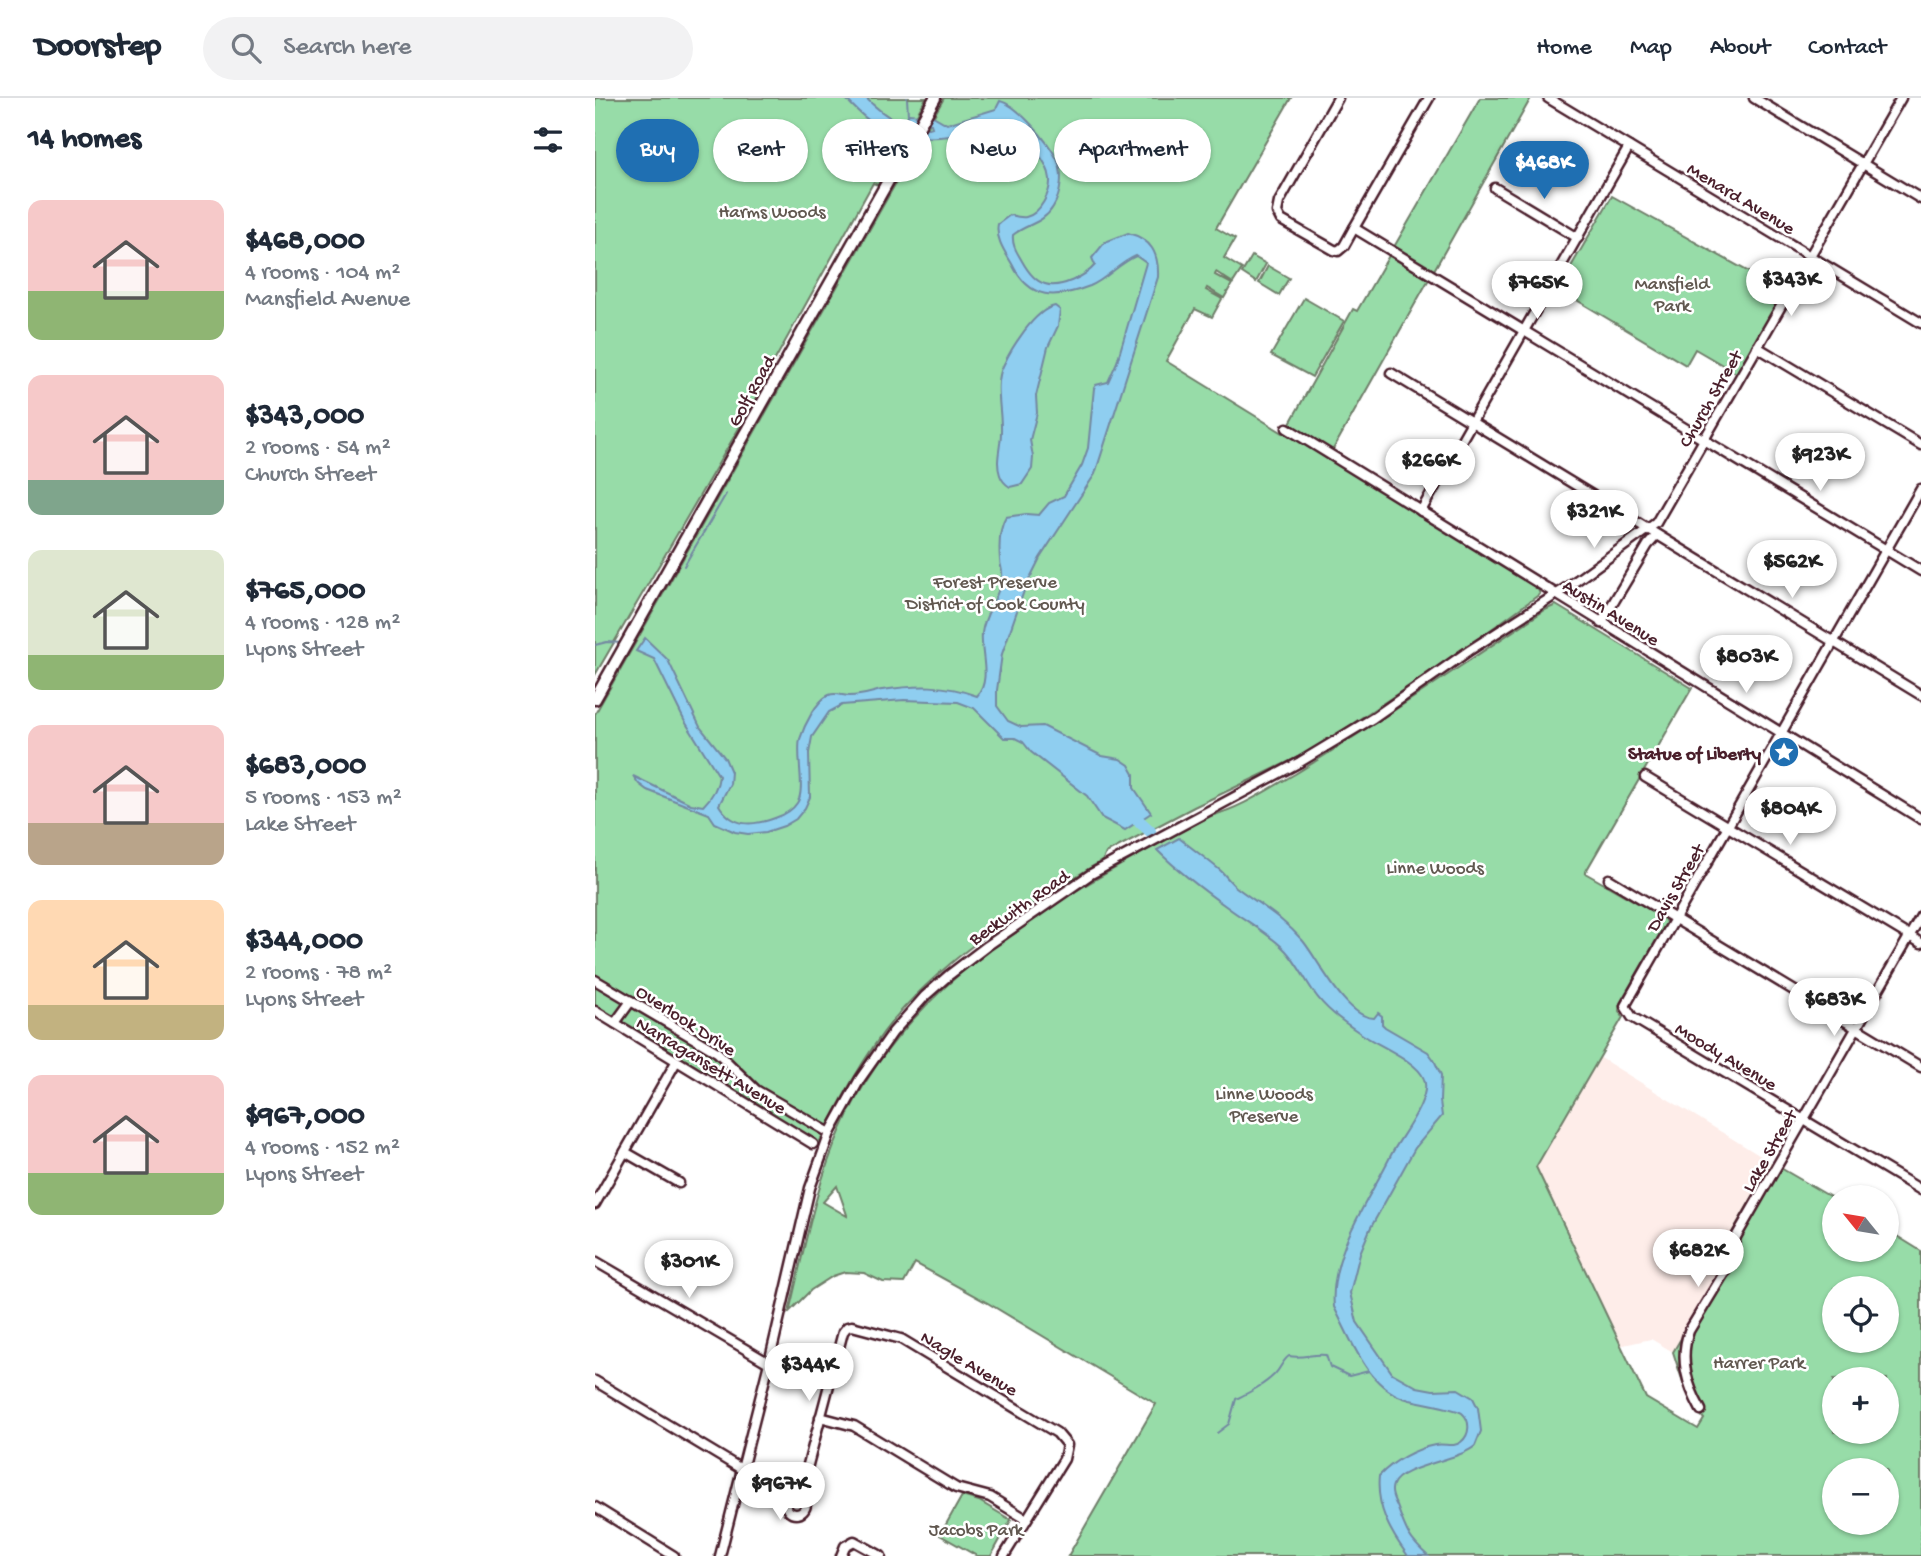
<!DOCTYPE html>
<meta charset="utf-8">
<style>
body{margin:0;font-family:"Gochi Hand",sans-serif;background:#f2f2f3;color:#1f2937;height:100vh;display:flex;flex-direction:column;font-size:26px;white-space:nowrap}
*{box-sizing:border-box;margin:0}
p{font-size:23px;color:#747a83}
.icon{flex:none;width:38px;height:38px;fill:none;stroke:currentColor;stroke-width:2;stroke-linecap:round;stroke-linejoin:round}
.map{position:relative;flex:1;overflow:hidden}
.sheet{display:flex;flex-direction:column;background:#fff;width:595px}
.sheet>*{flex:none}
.hud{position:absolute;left:21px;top:21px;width:665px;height:63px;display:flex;gap:14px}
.needle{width:46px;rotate:300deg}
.fabs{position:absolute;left:1227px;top:1087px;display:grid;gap:14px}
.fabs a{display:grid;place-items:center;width:77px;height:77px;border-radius:50%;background:#fff;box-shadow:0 2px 5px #0004;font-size:35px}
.price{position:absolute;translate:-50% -60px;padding:0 16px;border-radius:24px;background:#fff;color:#222;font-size:23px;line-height:46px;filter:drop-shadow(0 2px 4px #0008)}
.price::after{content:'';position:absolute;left:50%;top:42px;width:21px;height:16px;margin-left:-10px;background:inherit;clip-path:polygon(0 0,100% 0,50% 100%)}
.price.active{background:#1f6fb2;color:#fff}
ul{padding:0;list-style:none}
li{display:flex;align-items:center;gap:21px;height:175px;padding:0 28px}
li span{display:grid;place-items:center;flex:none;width:196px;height:140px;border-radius:14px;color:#555}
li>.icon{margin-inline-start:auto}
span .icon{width:84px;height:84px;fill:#fffc;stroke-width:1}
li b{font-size:30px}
h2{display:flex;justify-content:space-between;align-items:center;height:84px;padding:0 28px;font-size:30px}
.pill{padding:0 24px;border-radius:32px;background:#fff;box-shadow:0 2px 5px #0004;font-size:24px;line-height:63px}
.pill.active{background:#1f6fb2;color:#fff}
header{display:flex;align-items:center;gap:42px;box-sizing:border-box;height:98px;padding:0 35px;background:#fff;border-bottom:2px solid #e0e1e3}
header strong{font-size:33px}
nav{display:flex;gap:38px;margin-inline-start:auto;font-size:24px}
.search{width:490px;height:63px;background:#f2f2f3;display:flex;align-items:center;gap:18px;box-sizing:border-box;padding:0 24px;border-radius:38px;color:#747a83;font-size:26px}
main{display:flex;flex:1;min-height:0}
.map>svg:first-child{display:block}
.built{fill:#feede9}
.green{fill:#97dca8;stroke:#707e6a;stroke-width:2;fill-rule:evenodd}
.water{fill:#8fcef0;stroke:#7388a1;stroke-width:2}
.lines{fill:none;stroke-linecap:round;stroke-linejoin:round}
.stream{stroke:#7388a1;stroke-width:2}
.river{stroke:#8fcef0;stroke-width:12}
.minor-casing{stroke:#4a1f2b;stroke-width:13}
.major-casing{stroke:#4a1f2b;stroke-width:15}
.minor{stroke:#fff;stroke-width:8}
.major{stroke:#fff;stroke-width:10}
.labels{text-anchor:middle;stroke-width:5;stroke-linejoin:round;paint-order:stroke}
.street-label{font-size:19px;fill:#4a1f2b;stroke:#fff}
.park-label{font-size:19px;fill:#615850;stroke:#fff}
.poi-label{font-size:19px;font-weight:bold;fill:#4a1f2b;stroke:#fff;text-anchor:end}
</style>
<header>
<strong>Doorstep</strong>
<div class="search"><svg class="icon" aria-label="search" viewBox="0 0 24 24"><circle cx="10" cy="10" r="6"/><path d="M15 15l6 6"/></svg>Search here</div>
<nav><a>Home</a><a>Map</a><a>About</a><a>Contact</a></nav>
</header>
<main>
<section class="sheet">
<h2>14 homes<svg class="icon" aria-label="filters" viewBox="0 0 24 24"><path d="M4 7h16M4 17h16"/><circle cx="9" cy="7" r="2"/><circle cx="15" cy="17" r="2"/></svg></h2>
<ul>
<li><span style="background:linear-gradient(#f6c9c9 65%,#8fb573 0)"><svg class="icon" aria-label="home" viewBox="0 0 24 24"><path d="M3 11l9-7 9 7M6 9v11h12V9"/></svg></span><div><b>$468,000</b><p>4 rooms · 104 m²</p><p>Mansfield Avenue</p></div></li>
<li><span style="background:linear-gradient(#f6c9c9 75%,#7fa58c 0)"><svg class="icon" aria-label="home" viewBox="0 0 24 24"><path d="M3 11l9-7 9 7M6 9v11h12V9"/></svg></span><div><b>$343,000</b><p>2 rooms · 54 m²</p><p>Church Street</p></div></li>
<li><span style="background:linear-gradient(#dfe7d0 75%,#8fb573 0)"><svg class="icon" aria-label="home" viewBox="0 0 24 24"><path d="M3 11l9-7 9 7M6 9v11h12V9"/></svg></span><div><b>$765,000</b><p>4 rooms · 128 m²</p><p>Lyons Street</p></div></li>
<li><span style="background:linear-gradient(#f6c9c9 70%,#b9a48a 0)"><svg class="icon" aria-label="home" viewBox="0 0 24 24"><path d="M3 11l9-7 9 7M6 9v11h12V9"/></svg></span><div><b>$683,000</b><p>5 rooms · 153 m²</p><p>Lake Street</p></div></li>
<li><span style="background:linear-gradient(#ffd9b3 75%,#c2b280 0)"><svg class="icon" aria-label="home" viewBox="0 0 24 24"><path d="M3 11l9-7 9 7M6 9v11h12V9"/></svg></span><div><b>$344,000</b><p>2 rooms · 78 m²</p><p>Lyons Street</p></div></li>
<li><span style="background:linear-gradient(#f6c9c9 70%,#8fb573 0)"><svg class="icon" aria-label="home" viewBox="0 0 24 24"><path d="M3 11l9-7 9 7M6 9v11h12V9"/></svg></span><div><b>$967,000</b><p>4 rooms · 152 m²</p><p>Lyons Street</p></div></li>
</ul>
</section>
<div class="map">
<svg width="1326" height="1458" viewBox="0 0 1326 1458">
<rect width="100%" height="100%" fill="#fff"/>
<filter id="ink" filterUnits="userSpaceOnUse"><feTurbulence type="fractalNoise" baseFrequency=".0143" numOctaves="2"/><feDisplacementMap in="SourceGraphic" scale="14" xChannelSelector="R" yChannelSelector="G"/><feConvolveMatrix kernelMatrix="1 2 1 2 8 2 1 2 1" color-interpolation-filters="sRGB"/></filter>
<g filter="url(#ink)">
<path class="built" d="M 1004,959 L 1177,1065 L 1134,1140 L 1126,1171 L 1078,1254 L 1056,1241 L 1024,1248 L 941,1069 Z"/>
<g class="green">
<path d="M 0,0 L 331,0 L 283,87 L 278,85 L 176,269 L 168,289 L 0,577 Z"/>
<path d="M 349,0 L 696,0 L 621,130 L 640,141 L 629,160 L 647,171 L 638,185 L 621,174 L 620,177 L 637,186 L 629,200 L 612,190 L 611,192 L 627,201 L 617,219 L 600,211 L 571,263 L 688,335 L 690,333 L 941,487 L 945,496 L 865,554 L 718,652 L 599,709 L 511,755 L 508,762 C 435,806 355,855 299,921 C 268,959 246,1002 224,1045 L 0,908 L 0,616 Z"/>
<path d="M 885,0 L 936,0 L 736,355 L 694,327 L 758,211 L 762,213 Z"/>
<path d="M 1017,98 L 1190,194 L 1143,276 L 1100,251 L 1091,267 L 963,191 Z"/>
<path d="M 657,158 L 671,166 L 661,184 L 647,175 Z"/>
<path d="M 673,168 L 694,180 L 684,197 L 664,185 Z"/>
<path d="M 709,200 L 749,223 L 717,279 L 676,257 Z"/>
<path d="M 961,507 L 1097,590 L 990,775 L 1069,820 L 1071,825 L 1025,905 L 1024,913 L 1028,919 L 941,1069 L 1051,1300 L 1103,1331 L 1109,1321 C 1092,1302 1086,1278 1078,1254 L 1126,1172 L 1134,1140 L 1177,1065 L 1239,1101 L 1239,1152 L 1292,1152 L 1292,1132 L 1326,1153 L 1326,1458 L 473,1458 L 561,1306 L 391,1204 L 320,1165 L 309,1185 L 288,1184 L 269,1175 L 250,1174 L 238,1178 L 216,1192 L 194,1214 C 209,1153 220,1089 246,1031 C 314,876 473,795 615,718 C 646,710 672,692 700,676 C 785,624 866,567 950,512 ZM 242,1088 L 252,1117 L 252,1118 L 228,1104 ZM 1239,1190 L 1292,1190 L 1292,1242 L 1239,1242 ZM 1239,1281 L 1292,1281 L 1292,1334 L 1239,1334 ZM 1239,1372 L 1292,1372 L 1292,1424 L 1239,1424 Z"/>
<path d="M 367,1398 L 384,1403 L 416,1422 L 396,1458 L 382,1458 L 345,1437 Z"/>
</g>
<g class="water">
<path d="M 250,0 L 271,0 C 292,21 305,27 334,30 L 337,29 L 336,26 L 315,24 L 312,19 L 314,16 L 338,18 L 352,26 L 401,11 L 405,3 C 423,7 454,45 462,61 C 469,76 466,96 458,109 C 448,126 431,126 418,137 C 417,148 422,154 427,163 C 432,172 439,183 450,186 C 465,191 491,178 500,167 L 497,160 L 510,144 L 533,135 C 556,141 564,155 563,179 L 500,376 L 445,460 L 430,490 L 407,556 L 402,592 L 402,608 L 413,623 L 426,629 L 448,628 L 507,658 L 525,661 L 534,667 L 539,676 L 539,690 L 556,715 L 530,732 L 507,720 L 492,698 L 436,654 L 428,644 L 420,640 L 409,640 L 379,610 L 363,604 L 309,602 L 247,607 L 234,614 L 217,639 L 214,655 L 215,699 L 210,710 L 201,721 L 189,728 L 171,734 L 153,736 L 140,734 L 120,725 L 114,716 L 52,692 L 44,686 L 38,678 L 96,706 L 108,708 C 117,699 123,690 124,678 L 89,622 L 59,561 L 41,553 L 50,540 L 73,562 L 105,629 L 130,660 L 136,674 L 135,686 L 124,707 C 138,730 158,728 180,720 C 189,717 197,713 202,705 C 211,692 201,659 205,641 C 209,628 221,603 234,597 C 241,594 248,598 255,598 C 266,598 277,594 287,592 C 321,587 350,586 382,598 C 397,582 385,555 387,535 C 389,515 406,497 407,478 C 408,473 405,467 405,462 C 404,449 404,430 411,419 L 431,416 L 444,417 L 454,405 L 469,398 L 487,367 L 493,350 L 499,290 L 501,287 L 513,284 L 522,264 L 551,165 L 541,158 C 524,165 512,181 495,188 C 461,201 435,203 417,166 C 410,154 400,140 403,126 L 415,117 C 419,118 426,120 431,119 C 445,116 456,94 455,81 C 454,70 447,61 441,52 C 413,11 394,33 356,38 C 339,40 319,40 302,36 C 280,31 265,16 250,0 Z"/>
<path d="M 460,208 L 465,212 L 463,228 L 453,249 L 441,298 L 442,315 L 435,342 L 438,359 L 437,371 L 427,386 L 415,389 C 410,386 407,383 405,377 C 400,363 406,349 406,334 C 407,314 399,286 408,268 C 416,251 439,212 460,208 Z"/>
<path d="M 584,740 C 598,751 613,762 626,773 C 631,778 635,784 641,789 C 665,807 687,819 708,843 C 723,861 751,920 779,920 L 783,915 L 787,918 L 787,926 L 790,929 L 833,954 L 839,962 L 846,977 L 845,1003 L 847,1018 L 820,1050 L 775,1131 L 765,1155 L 755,1195 L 762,1224 L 797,1275 L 822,1289 L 838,1292 L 863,1291 L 878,1300 L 883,1310 L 886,1333 L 880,1348 C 863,1363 804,1368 798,1387 C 795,1394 799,1402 802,1408 C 811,1433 813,1440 833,1458 L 813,1458 C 795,1434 781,1409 784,1378 C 798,1363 820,1351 840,1347 C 850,1345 858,1350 866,1344 C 875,1337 876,1323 867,1315 C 862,1311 825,1304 815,1302 C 773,1292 757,1243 739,1209 C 734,1156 774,1102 796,1057 C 805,1039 837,1001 829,981 C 822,962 781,947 765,935 C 747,923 730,911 718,893 C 709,880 702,865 691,853 C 674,835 652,824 632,809 C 608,792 583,773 562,752 Z"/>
</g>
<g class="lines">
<g class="stream">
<path d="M 312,0 L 313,17"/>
<path d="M 89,468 L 131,396"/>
<path d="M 0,547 L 12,544 L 27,545"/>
<path d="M 622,1335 L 634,1326 L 641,1301 C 655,1294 669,1287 680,1276 C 686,1270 687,1263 694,1258 C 707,1261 718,1255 731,1257 L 735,1269 L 754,1278 L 774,1273"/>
</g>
<path class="river" d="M 533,713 L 555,733"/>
<g class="minor-casing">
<g id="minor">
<path d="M 743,0 L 684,104 L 682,114 L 686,122 L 739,152 L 743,153 L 749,148 L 759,130 L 834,0"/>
<path d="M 953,0 L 1326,225"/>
<path d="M 1159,0 L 1326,101"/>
<path d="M 900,90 L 983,140"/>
<path d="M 759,130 L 1326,473"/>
<path d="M 1162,249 L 1326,347"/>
<path d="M 796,275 L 1326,597"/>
<path d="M 692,330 L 1326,721"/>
<path d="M 1326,391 L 1030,908 L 1037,919 L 1326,1092"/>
<path d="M 826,413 L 1034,49"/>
<path d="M 1006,525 L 1053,447 L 1062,437"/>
<path d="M 1050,679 L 1326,845"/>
<path d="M 1014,781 L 1326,969"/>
<path d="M 0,882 L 122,954 L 161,992 L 235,1035"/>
<path d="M 0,913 L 218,1046"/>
<path d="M 20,925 L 36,903"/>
<path d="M 30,1054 L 84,1085"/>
<path d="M 0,1106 L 81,964"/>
<path d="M 0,1163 L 174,1265 L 235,1283"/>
<path d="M 174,1265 L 185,1258 L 238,1271"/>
<path d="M 0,1283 L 148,1372"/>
<path d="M 1106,1312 C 1092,1287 1084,1261 1094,1233 L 1134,1167 L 1141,1139 L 1326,818"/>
<path d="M 225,1319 L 259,1328 L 361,1390 L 395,1399 L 431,1421"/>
<circle cx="201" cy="1406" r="10"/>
<path d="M 205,1397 L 248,1234 L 252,1229 L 257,1228 L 306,1241 L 462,1335 L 472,1347 L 469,1361 L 409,1458"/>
<path d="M 0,1409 L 79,1458"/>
<path d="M 125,1458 L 174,1265 L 215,1090 L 235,1035 L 265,981 L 298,934 L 330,898 L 354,877 L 392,848 L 496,776 L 705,664 L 778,620 L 875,552 L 971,490 L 1061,425 L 1306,0"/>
<path d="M 246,1458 L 250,1448 L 259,1443 L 286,1458"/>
</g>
</g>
<g class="major-casing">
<path id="major" d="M 0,601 L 340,0"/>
</g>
<use href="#minor" class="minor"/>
<use href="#major" class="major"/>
</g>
</g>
<defs>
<g id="sight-disc" transform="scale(1.575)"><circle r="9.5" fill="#1f6fb2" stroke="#fff"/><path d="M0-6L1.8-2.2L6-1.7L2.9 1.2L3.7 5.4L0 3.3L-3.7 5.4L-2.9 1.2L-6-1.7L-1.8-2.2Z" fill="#fff"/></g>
</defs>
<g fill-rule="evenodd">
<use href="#sight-disc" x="1189" y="654"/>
</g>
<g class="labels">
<g class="street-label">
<text transform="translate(1147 99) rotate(31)" y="7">Menard Avenue</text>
<text transform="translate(155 292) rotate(-61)" y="7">Golf Road</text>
<text transform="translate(1114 300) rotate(-60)" y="7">Church Street</text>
<text transform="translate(1017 513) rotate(32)" y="7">Austin Avenue</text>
<text transform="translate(1079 789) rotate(-60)" y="7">Davis Street</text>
<text transform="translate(423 808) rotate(-35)" y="7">Beckwith Road</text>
<text transform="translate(92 921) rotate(33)" y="7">Overlook Drive</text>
<text transform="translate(1132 957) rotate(31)" y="7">Moody Avenue</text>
<text transform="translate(117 966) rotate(31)" y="7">Narragansett Avenue</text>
<text transform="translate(1173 1052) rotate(-60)" y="7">Lake Street</text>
<text transform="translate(375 1264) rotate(31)" y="7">Nagle Avenue</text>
</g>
<g class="park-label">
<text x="177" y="119">Harms Woods</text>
<text x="1077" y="191">Mansfield<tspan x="1077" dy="22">Park</tspan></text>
<text x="400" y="489">Forest Preserve<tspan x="400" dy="22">District of Cook County</tspan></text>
<text x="840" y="775">Linne Woods</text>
<text x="669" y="1001">Linne Woods<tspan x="669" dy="22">Preserve</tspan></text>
<text x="1164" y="1270">Harrer Park</text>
<text x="381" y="1437">Jacobs Park</text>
</g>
<g class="poi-label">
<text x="1166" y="661">Statue of Liberty</text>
</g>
</g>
</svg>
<div class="fabs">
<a><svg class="needle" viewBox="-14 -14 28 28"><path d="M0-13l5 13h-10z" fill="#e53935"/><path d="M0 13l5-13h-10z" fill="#747a83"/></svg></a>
<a><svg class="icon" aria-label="locate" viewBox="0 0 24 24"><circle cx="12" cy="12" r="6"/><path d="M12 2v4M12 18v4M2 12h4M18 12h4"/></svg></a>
<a>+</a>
<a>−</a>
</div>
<b class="price active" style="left:949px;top:103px">$468K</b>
<b class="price" style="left:1196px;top:220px">$343K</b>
<b class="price" style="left:942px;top:223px">$765K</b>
<b class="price" style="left:1225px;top:395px">$923K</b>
<b class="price" style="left:835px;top:401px">$266K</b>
<b class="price" style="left:999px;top:452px">$321K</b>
<b class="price" style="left:1197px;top:502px">$562K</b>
<b class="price" style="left:1151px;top:597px">$803K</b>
<b class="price" style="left:1195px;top:749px">$804K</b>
<b class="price" style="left:1239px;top:940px">$683K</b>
<b class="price" style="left:1103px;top:1191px">$682K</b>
<b class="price" style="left:94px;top:1202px">$301K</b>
<b class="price" style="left:214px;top:1305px">$344K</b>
<b class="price" style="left:185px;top:1424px">$967K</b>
<div class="hud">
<a class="pill active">Buy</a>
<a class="pill">Rent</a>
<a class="pill">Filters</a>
<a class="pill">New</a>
<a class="pill">Apartment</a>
</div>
</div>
</main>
